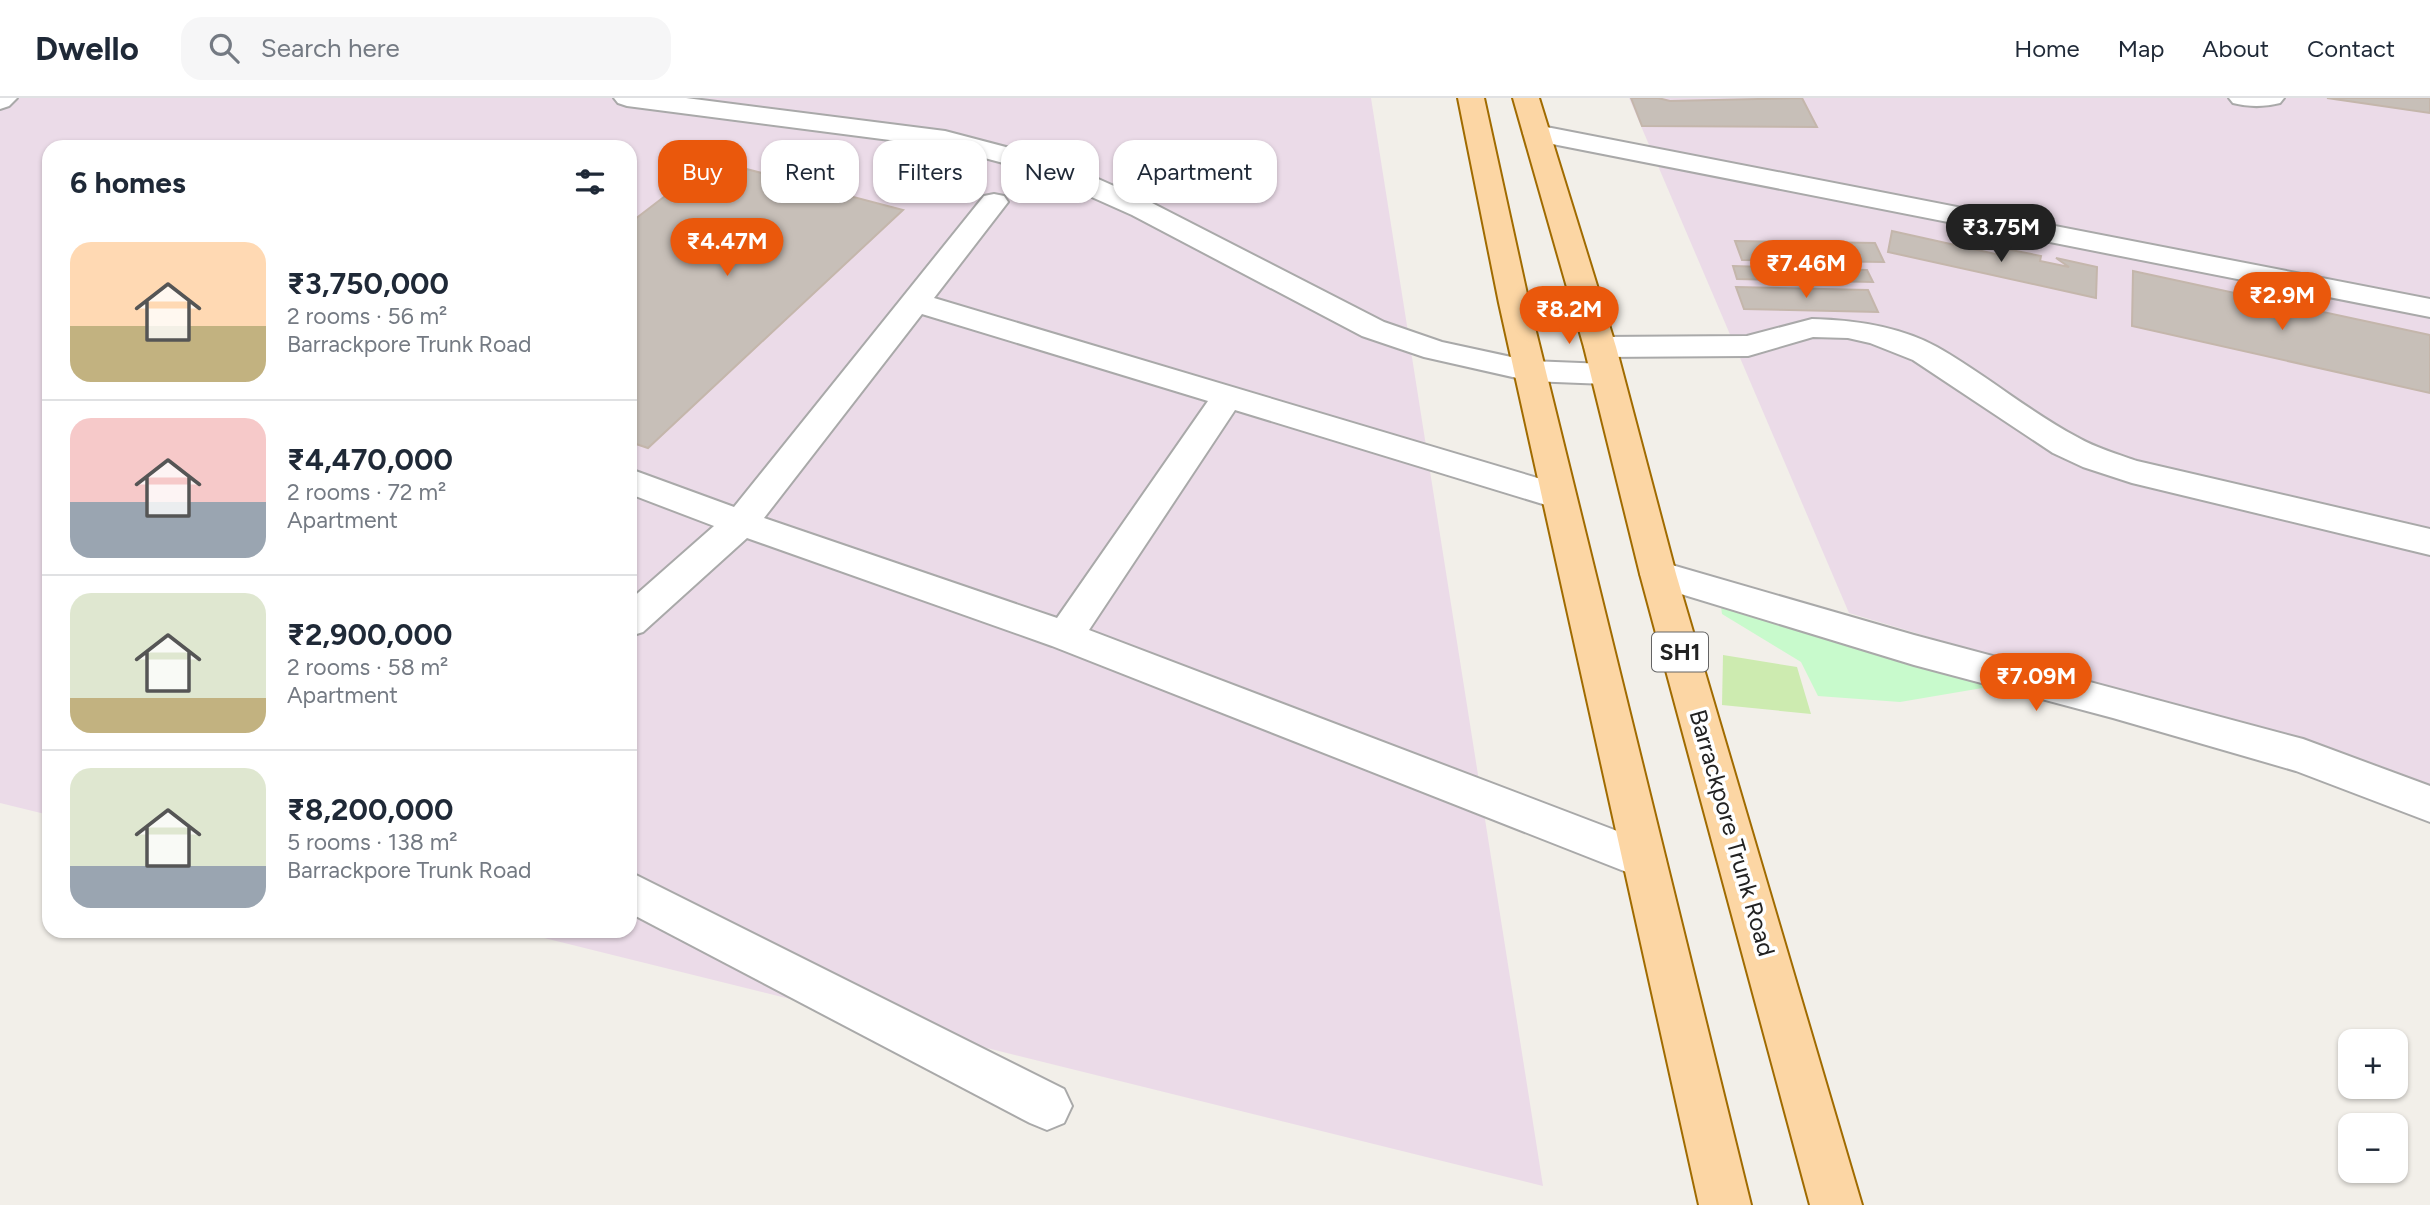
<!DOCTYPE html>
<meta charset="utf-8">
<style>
body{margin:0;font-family:Figtree,sans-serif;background:#f6f6f7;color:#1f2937;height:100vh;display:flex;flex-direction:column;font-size:26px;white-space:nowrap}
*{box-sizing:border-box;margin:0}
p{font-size:23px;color:#747a83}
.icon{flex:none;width:38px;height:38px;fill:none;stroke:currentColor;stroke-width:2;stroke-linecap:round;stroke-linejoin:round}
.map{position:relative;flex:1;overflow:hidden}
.details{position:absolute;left:42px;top:42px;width:595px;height:798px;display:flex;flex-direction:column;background:#fff;border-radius:21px;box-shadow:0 2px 5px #0004}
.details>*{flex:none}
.hud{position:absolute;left:658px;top:42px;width:665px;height:63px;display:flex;gap:14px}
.tools{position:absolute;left:2338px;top:931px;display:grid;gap:14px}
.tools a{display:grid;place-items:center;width:70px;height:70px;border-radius:14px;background:#fff;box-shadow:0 2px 5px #0004;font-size:35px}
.price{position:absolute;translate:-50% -60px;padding:0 16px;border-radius:24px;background:#ea580c;color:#fff;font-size:23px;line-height:46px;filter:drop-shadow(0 2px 4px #0008)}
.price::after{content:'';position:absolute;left:50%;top:42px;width:21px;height:16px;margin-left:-10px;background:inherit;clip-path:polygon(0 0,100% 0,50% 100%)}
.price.current{background:#222;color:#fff}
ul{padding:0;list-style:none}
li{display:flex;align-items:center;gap:21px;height:175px;padding:0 28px}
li+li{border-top:2px solid #e0e1e3}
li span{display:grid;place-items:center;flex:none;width:196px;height:140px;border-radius:21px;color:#555}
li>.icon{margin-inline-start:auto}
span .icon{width:84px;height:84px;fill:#fffc;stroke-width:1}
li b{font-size:30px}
h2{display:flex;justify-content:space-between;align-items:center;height:84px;padding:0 28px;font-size:30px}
.chip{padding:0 24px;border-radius:21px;background:#fff;box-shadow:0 2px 5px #0004;font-size:24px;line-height:63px}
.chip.current{background:#ea580c;color:#fff}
header{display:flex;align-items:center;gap:42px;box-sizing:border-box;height:98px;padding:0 35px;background:#fff;border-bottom:2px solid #e0e1e3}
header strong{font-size:33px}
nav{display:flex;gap:38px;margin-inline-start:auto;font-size:24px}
.search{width:490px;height:63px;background:#f6f6f7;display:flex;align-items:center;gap:18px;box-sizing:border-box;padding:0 24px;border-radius:21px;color:#747a83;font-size:26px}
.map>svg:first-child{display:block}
.industrial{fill:#ebdbe8}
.grass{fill:#cdebb0}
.park{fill:#c8facc}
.building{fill:#c7bfb8;stroke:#c4b6ab;stroke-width:2}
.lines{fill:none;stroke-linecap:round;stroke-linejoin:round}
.minor-casing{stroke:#a9a9a9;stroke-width:4}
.major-casing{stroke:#a06b00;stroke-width:4}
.minor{fill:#fff;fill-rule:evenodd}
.major{fill:#fcd6a4;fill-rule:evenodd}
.labels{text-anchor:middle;stroke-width:7;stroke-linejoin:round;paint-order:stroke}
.shield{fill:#fff;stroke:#646464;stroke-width:2}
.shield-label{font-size:23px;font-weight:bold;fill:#222}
.street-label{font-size:24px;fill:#222;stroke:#fff}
</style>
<header>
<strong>Dwello</strong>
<div class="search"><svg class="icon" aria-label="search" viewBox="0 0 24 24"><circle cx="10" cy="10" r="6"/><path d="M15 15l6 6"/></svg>Search here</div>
<nav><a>Home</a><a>Map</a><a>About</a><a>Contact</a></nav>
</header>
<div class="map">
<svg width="2430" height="1107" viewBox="0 0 2430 1107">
<rect width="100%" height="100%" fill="#f2efe9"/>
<g class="industrial">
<path d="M 0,0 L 1371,0 L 1543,1088 L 516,833 L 630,833 L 630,49 L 49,49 L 49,717 L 0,705 Z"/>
<path d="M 1629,0 L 2430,0 L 2430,689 L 1849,515 Z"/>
</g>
<path class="grass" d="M 1723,557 L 1797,569 L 1811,616 L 1722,607 Z"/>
<path class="park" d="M 1719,494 L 2041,580 L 1900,604 L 1818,598 L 1801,564 L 1722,516 Z"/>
<g class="building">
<path d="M 1631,0 L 1658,0 L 1670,3 L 1802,0 L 1817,29 L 1642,28 Z"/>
<path d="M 2327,0 L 2430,0 L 2430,15 Z"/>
<path d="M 712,62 L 903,112 L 648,350 L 630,344 L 630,125 Z"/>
<path d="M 1892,133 L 2000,157 L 2001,150 L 2041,158 L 2040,163 L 2069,169 L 2056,160 L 2097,169 L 2096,200 L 1888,154 Z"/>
<path d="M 1735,143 L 1875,145 L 1884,164 L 1742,162 Z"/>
<path d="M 1733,168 L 1867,172 L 1873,184 L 1737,181 Z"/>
<path d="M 2133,173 L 2430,237 L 2430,295 L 2132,228 Z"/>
<path d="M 1736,189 L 1868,192 L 1878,214 L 1744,211 Z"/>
</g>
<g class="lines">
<g class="minor-casing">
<g id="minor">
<path d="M 0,0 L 17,0 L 9,8 L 0,11 Z"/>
<path d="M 614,0 L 686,0 L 945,33 L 1025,54 L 1087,76 L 1152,105 L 1384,224 L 1442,244 L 1530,263 L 1606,266 L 1617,269 L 1622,276 L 1617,283 L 1606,286 L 1530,283 L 1424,259 L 1362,238 L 1132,117 L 1067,88 L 1007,66 L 944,49 L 627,8 L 618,5 Z"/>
<path d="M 2229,0 L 2284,0 L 2280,5 C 2265,9 2248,9 2233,5 Z"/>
<path d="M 1536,27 L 2430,201 L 2430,219 L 1527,41 L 1523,35 L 1527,29 Z"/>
<path d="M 994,96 L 1004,98 L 1008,104 L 934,200 L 1571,390 L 1576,399 L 1571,408 L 1559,411 L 1235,312 L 1089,532 L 1659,749 L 1666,762 L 1659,775 L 1644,781 L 1629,775 L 1052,548 L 747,440 L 643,534 L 630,538 L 630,502 L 714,428 L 630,396 L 630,371 L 734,409 L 984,98 ZM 922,216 L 1208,303 L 1057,520 L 764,420 Z"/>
<path d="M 1812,221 C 1854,222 1899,228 1937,249 C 1985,276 2028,313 2077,339 C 2096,350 2117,356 2137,363 L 2430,431 L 2430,457 L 2132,385 L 2083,369 L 2053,355 L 1913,262 L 1870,245 L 1848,240 L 1813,239 L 1748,258 L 1600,259 L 1589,256 L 1584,249 L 1589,242 L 1600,239 L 1747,238 Z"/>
<path d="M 1658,463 L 1914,537 L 2303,641 L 2430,688 L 2430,724 L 2296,673 L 2113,620 L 1914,567 L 1645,485 L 1640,476 L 1645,467 Z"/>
<path d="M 630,774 L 1064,991 L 1072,1008 L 1064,1025 L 1047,1032 L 1030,1025 L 630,815 Z"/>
</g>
</g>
<g class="major-casing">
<g id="major">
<path d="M 1458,0 L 1484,0 L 1529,205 L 1751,1107 L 1699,1107 L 1499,205 Z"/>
<path d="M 1513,0 L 1539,0 L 1616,249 L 1676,476 L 1862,1107 L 1810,1107 L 1640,476 L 1584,249 Z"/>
</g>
</g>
<use href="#minor" class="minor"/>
<use href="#major" class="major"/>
</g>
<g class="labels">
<rect class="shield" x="1652" y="534.5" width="56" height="39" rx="5"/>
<g class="shield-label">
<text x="1680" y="562">SH1</text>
</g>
<g class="street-label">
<text transform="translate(1732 735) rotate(74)" y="8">Barrackpore Trunk Road</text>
</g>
</g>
</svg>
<div class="tools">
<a>+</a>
<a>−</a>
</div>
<b class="price current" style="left:2001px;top:166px">₹3.75M</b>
<b class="price" style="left:727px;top:180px">₹4.47M</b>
<b class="price" style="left:1806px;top:202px">₹7.46M</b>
<b class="price" style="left:2282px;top:234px">₹2.9M</b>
<b class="price" style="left:1569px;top:248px">₹8.2M</b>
<b class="price" style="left:2036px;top:615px">₹7.09M</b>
<div class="hud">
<a class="chip current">Buy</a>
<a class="chip">Rent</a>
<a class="chip">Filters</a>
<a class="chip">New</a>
<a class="chip">Apartment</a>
</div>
<section class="details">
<h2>6 homes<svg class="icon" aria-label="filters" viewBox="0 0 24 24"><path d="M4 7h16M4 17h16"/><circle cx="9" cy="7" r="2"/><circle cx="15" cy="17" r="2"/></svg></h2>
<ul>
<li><span style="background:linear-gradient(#ffd9b3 60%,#c2b280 0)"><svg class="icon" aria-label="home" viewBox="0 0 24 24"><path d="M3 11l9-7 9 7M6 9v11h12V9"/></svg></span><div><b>₹3,750,000</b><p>2 rooms · 56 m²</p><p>Barrackpore Trunk Road</p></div></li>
<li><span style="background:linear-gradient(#f6c9c9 60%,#9aa5b1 0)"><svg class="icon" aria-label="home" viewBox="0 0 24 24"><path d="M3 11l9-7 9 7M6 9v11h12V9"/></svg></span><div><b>₹4,470,000</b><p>2 rooms · 72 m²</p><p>Apartment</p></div></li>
<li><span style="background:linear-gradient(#dfe7d0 75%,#c2b280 0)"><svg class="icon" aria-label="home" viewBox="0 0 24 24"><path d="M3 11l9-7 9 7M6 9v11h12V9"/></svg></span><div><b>₹2,900,000</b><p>2 rooms · 58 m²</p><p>Apartment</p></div></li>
<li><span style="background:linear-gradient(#dfe7d0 70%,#9aa5b1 0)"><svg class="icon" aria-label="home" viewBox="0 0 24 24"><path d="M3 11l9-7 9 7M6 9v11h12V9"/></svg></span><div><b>₹8,200,000</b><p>5 rooms · 138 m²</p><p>Barrackpore Trunk Road</p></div></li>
</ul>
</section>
</div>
